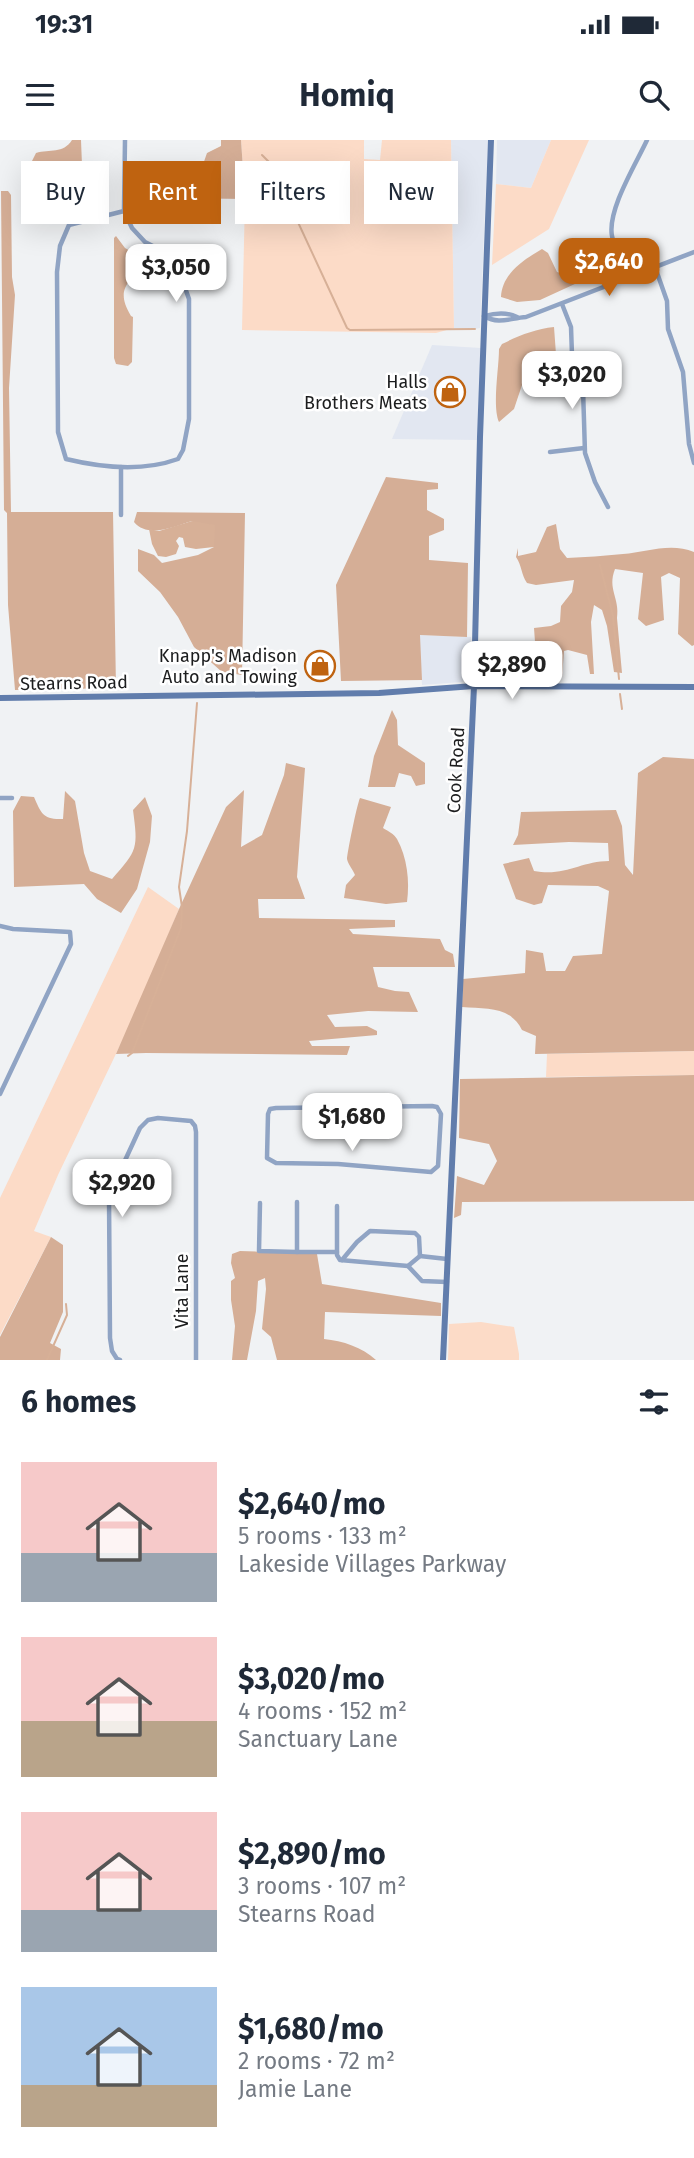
<!DOCTYPE html>
<meta charset="utf-8">
<style>
body{margin:0;font-family:"Fira Sans",sans-serif;background:#f6f6f7;color:#1f2937;height:100vh;display:flex;flex-direction:column;font-size:26px;white-space:nowrap}
*{box-sizing:border-box;margin:0}
p{font-size:23px;color:#747a83}
.icon{flex:none;width:38px;height:38px;fill:none;stroke:currentColor;stroke-width:2;stroke-linecap:round;stroke-linejoin:round}
.map{position:relative;height:1220px;overflow:hidden}
.drawer{display:flex;flex-direction:column;background:#fff;flex:1}
.drawer>*{flex:none}
.guide{position:absolute;left:21px;top:21px;width:653px;height:63px;display:flex;gap:14px}
.price{position:absolute;translate:-50% -60px;padding:0 16px;border-radius:14px;background:#fff;color:#222;font-size:23px;line-height:46px;filter:drop-shadow(0 2px 4px #0008)}
.price::after{content:'';position:absolute;left:50%;top:42px;width:21px;height:16px;margin-left:-10px;background:inherit;clip-path:polygon(0 0,100% 0,50% 100%)}
.price.active{background:#bf6310;color:#fff}
ul{padding:0;list-style:none}
li{display:flex;align-items:center;gap:21px;height:175px;padding:0 21px}
li span{display:grid;place-items:center;flex:none;width:196px;height:140px;border-radius:0px;color:#555}
li>.icon{margin-inline-start:auto}
span .icon{width:84px;height:84px;fill:#fffc;stroke-width:1}
li b{font-size:30px}
h2{display:flex;justify-content:space-between;align-items:center;height:84px;padding:0 21px;font-size:30px}
.chip{padding:0 24px;border-radius:0px;background:#fff;box-shadow:0 7px 28px #0002;font-size:24px;line-height:63px}
.chip.active{background:#bf6310;color:#fff}
.status{display:flex;justify-content:space-between;align-items:center;height:49px;padding:0 35px;background:#fff;direction:ltr}
.status svg{height:19px;fill:currentColor}
header{display:flex;justify-content:space-between;align-items:center;height:91px;padding:0 21px;background:#fff;font-size:32px;font-weight:700}
.map>svg:first-child{display:block}
.built{fill:#e2e7f1}
.green{fill:#fcdbc7}
.forest{fill:#d5ae96}
.water{fill:#d7b097}
.lines{fill:none;stroke-linecap:round;stroke-linejoin:round}
.stream{stroke:#d7b097;stroke-width:2}
.street{stroke:#90a4c4;stroke-width:4.5}
.secondary{stroke:#617dac;stroke-width:6}
.labels{text-anchor:middle;stroke-width:5;stroke-linejoin:round;paint-order:stroke}
.poi-label{font-size:18px;fill:#1c1d1e;stroke:#fff;text-anchor:end}
.street-label{font-size:18px;fill:#1c1d1e;stroke:#fff}
</style>
<div class="status"><b>19:31</b><svg viewBox="0 0 49 12"><path d="M0 12V9h3v3zM5 12V6h3v6zM10 12V3h3v9zM15 12V0h3v12zM26 1h20v11H26zM47 4h2v5h-2z"/></svg></div>
<header><svg class="icon" aria-label="menu" viewBox="0 0 24 24"><path d="M4 6h16M4 12h16M4 18h16"/></svg>Homiq<svg class="icon" aria-label="search" viewBox="0 0 24 24"><circle cx="10" cy="10" r="6"/><path d="M15 15l6 6"/></svg></header>
<div class="map">
<svg width="694" height="1220" viewBox="0 0 694 1220">
<rect width="100%" height="100%" fill="#f0f2f4"/>
<g class="built">
<path d="M 451,0 L 488,0 L 480,188 L 475,189 L 454,188 Z"/>
<path d="M 497,0 L 551,0 L 531,48 L 496,44 Z"/>
<path d="M 432,205 L 481,208 L 478,300 L 392,299 Z"/>
<path d="M 419,495 L 471,497 L 468,537 L 462,542 L 422,545 Z"/>
</g>
<g class="green">
<path d="M 241,0 L 364,0 L 364,19 L 380,20 L 382,0 L 451,0 L 454,188 L 436,193 L 242,190 L 245,59 Z"/>
<path d="M 551,0 L 589,0 L 549,89 L 492,125 L 496,44 L 531,48 Z"/>
<path d="M 148,747 L 179,769 L 136,872 L 58,1035 L 34,1091 L 51,1097 L 0,1195 L 0,1058 Z"/>
<path d="M 694,911 L 694,935 L 546,937 L 547,914 Z"/>
<path d="M 481,1182 L 514,1187 L 519,1214 L 519,1220 L 448,1220 L 449,1184 Z"/>
</g>
<g class="forest">
<path d="M 72,0 L 81,0 L 82,25 L 42,28 L 32,21 L 36,13 C 50,9 63,14 72,0 Z"/>
<path d="M 221,0 L 241,0 L 245,59 L 173,58 L 174,36 L 177,39 L 190,43 L 200,33 L 207,13 L 221,6 Z"/>
<path d="M 1,51 L 8,51 L 11,55 L 12,137 L 15,155 L 9,248 L 11,372 L 113,372 L 116,548 L 15,550 L 8,465 L 7,373 L 4,370 Z"/>
<path d="M 386,337 L 438,343 L 438,349 L 427,350 L 427,370 L 444,379 L 444,390 L 429,396 L 429,420 L 468,423 L 467,497 L 420,495 L 422,540 L 341,541 L 336,445 Z"/>
<path d="M 137,372 L 245,373 L 242,535 L 222,532 L 194,507 L 178,477 L 160,452 L 138,431 L 138,409 L 154,415 L 162,423 L 198,415 L 214,407 L 192,381 C 175,386 148,399 134,382 Z"/>
<path d="M 556,384 L 560,409 L 567,418 C 585,417 604,416 623,414 C 646,412 671,402 694,412 L 694,505 L 692,506 L 678,494 L 680,438 L 669,433 L 661,437 L 664,480 L 646,486 L 638,479 L 643,433 L 615,429 C 607,449 620,458 617,478 L 622,533 L 614,532 L 607,486 L 602,470 L 594,465 L 591,482 L 594,534 L 590,534 L 587,515 L 568,510 L 564,511 L 562,537 L 537,530 L 534,488 L 551,486 L 560,482 L 561,466 L 572,452 L 574,440 L 536,445 L 527,443 C 521,434 522,426 516,417 L 518,408 L 518,416 L 536,412 L 547,387 Z"/>
<path d="M 392,570 L 397,580 L 398,605 L 425,623 L 425,644 L 416,646 L 411,636 L 399,633 L 395,647 L 368,647 L 374,616 Z"/>
<path d="M 663,617 L 694,619 L 694,911 L 535,914 L 536,896 L 522,890 C 510,866 487,869 462,867 L 463,839 L 525,833 L 526,810 L 543,813 L 546,831 L 565,831 L 573,816 L 602,814 L 609,751 L 598,746 L 548,745 L 542,763 L 534,765 L 516,759 L 503,724 L 529,718 L 534,731 C 565,737 581,721 609,721 L 608,703 L 569,702 L 513,705 L 518,695 L 521,672 L 616,670 L 622,686 L 625,725 L 633,735 L 638,633 Z"/>
<path d="M 286,623 L 305,628 L 297,737 L 305,759 L 258,759 L 259,778 L 395,780 L 395,787 L 349,789 L 353,794 L 440,799 L 445,810 L 453,814 L 455,827 L 373,827 L 378,847 L 395,851 L 409,852 L 418,872 L 368,871 L 327,875 L 335,887 L 367,886 L 377,891 L 377,895 L 309,901 L 312,906 L 350,906 L 347,915 L 146,913 L 116,914 L 179,769 L 226,667 L 244,650 L 241,707 L 262,695 L 284,635 Z"/>
<path d="M 65,651 L 75,661 L 84,713 L 90,731 L 112,739 C 138,710 138,708 133,670 L 145,657 L 152,676 L 150,702 L 137,749 L 121,773 L 97,759 L 84,744 L 14,747 L 13,671 L 21,656 L 34,657 C 41,673 43,680 63,679 Z"/>
<path d="M 360,658 L 391,667 L 383,688 C 388,691 394,694 397,699 C 407,717 410,741 407,762 L 386,764 L 344,758 L 346,745 L 355,735 C 353,730 348,724 347,719 C 347,714 357,664 360,658 Z"/>
<path d="M 694,935 L 694,1061 L 462,1062 L 461,1075 L 454,1078 L 457,1036 L 484,1045 L 497,1021 L 489,1004 L 459,998 L 460,939 Z"/>
<path d="M 51,1097 L 63,1105 L 63,1172 L 50,1203 L 61,1209 L 60,1220 L 0,1220 L 0,1197 Z"/>
<path d="M 240,1111 L 317,1114 L 322,1144 L 441,1163 L 441,1176 L 325,1172 L 324,1199 C 343,1201 362,1207 376,1220 L 277,1220 L 271,1197 L 262,1189 L 266,1149 L 265,1138 L 258,1141 L 256,1171 L 247,1220 L 232,1220 L 235,1186 L 231,1160 L 231,1141 L 235,1138 L 231,1123 L 232,1114 Z"/>
</g>
<g class="water">
<path d="M 116,96 L 125,108 L 142,118 C 133,144 113,146 131,176 L 133,177 L 132,222 L 128,226 L 116,224 L 114,218 L 114,98 Z"/>
<path d="M 542,109 L 548,113 L 557,132 L 563,134 L 598,127 L 601,129 L 601,132 L 540,160 L 517,162 L 501,157 C 502,134 523,120 542,109 Z"/>
<path d="M 554,187 L 557,228 L 527,230 L 514,269 L 499,282 C 492,266 499,228 499,209 L 502,204 C 518,196 535,189 554,187 Z"/>
<path d="M 192,381 L 215,385 L 214,407 L 196,409 L 185,407 L 183,398 L 179,397 L 176,401 L 179,406 L 176,414 L 166,417 L 158,416 L 152,404 L 149,389 L 159,391 Z"/>
</g>
<g class="lines">
<g class="stream">
<path d="M 262,15 L 271,24 L 347,188 L 350,190 L 475,189"/>
<path d="M 600,425 L 613,476 L 619,539"/>
<path d="M 620,554 L 622,569"/>
<path d="M 128,916 L 132,913 L 181,788 L 182,767 L 179,747 L 187,691 L 197,563"/>
<path d="M 47,1220 L 67,1175 L 66,1164"/>
</g>
<g class="street">
<path d="M 124,71 L 69,85 L 60,106 L 57,132 L 58,292 L 66,319 C 103,328 142,332 178,319 L 183,310 L 189,279 L 189,159 L 174,117 L 145,102 L 132,88 L 124,71 L 125,0"/>
<path d="M 655,127 L 667,161 L 668,189 L 683,232 L 689,304 L 694,323"/>
<path d="M 626,137 C 622,124 615,110 612,96 C 607,70 636,24 647,0"/>
<path d="M 562,164 L 571,187 L 572,215 L 583,248 L 585,313 L 595,342 L 608,367"/>
<path d="M 484,176 C 499,185 510,178 526,177 L 694,112"/>
<path d="M 485,176 C 495,173 507,172 517,177"/>
<path d="M 550,312 L 584,308"/>
<path d="M 121,375 L 121,327"/>
<path d="M 0,658 L 12,658"/>
<path d="M 0,786 L 13,789 L 70,792 L 71,804 L 0,954"/>
<path d="M 432,966 L 437,967 L 441,974 L 438,1026 L 431,1032 L 338,1024 L 276,1023 L 267,1018 L 268,974 L 270,969 L 276,968 Z"/>
<path d="M 297,1062 L 297,1112 L 337,1112"/>
<path d="M 260,1063 L 259,1111 L 297,1112"/>
<path d="M 337,1066 L 337,1115 L 340,1120 L 408,1126 L 422,1141 L 447,1142"/>
<path d="M 342,1120 L 357,1102 L 370,1091 L 415,1093 L 419,1097 L 420,1116 L 447,1119"/>
<path d="M 408,1126 L 420,1116"/>
<path d="M 120,1220 L 117,1219 L 112,1211 L 110,1198 L 109,1055 L 140,988 L 148,980 L 158,978 L 191,981 L 195,986 L 196,992 L 196,1220"/>
</g>
<g class="secondary">
<path d="M 0,558 L 379,553 L 474,546 L 694,547"/>
<path d="M 443,1220 L 474,546 L 480,297 L 491,0"/>
</g>
</g>
<defs>
<g id="shop-ring" transform="scale(1.575)"><circle r="9.5" fill="#fff" stroke="#bf6310" stroke-width="1.5"/><path d="M-5-2.5h2.3a2.7 3.5 0 0 1 5.4 0H5L5.5 6h-11ZM-1.5-2.5h3a1.5 2.3 0 0 0-3 0Z" fill="#bf6310"/></g>
</defs>
<g fill-rule="evenodd">
<use href="#shop-ring" x="450" y="252"/>
<use href="#shop-ring" x="320" y="526"/>
</g>
<g class="labels">
<g class="poi-label">
<text x="427" y="248">Halls<tspan x="427" dy="21">Brothers Meats</tspan></text>
<text x="297" y="522">Knapp's Madison<tspan x="297" dy="21">Auto and Towing</tspan></text>
</g>
<g class="street-label">
<text transform="translate(74 543) rotate(-1)" y="6">Stearns Road</text>
<text transform="translate(456 630) rotate(-87)" y="6">Cook Road</text>
<text transform="translate(182 1151) rotate(-90)" y="6">Vita Lane</text>
</g>
</g>
</svg>
<b class="price active" style="left:609px;top:158px">$2,640</b>
<b class="price" style="left:176px;top:164px">$3,050</b>
<b class="price" style="left:572px;top:271px">$3,020</b>
<b class="price" style="left:512px;top:561px">$2,890</b>
<b class="price" style="left:352px;top:1013px">$1,680</b>
<b class="price" style="left:122px;top:1079px">$2,920</b>
<div class="guide">
<a class="chip">Buy</a>
<a class="chip active">Rent</a>
<a class="chip">Filters</a>
<a class="chip">New</a>
</div>
</div>
<section class="drawer">
<h2>6 homes<svg class="icon" aria-label="filters" viewBox="0 0 24 24"><path d="M4 7h16M4 17h16"/><circle cx="9" cy="7" r="2"/><circle cx="15" cy="17" r="2"/></svg></h2>
<ul>
<li><span style="background:linear-gradient(#f6c9c9 65%,#9aa5b1 0)"><svg class="icon" aria-label="home" viewBox="0 0 24 24"><path d="M3 11l9-7 9 7M6 9v11h12V9"/></svg></span><div><b>$2,640/mo</b><p>5 rooms · 133 m²</p><p>Lakeside Villages Parkway</p></div></li>
<li><span style="background:linear-gradient(#f6c9c9 60%,#b9a48a 0)"><svg class="icon" aria-label="home" viewBox="0 0 24 24"><path d="M3 11l9-7 9 7M6 9v11h12V9"/></svg></span><div><b>$3,020/mo</b><p>4 rooms · 152 m²</p><p>Sanctuary Lane</p></div></li>
<li><span style="background:linear-gradient(#f6c9c9 70%,#9aa5b1 0)"><svg class="icon" aria-label="home" viewBox="0 0 24 24"><path d="M3 11l9-7 9 7M6 9v11h12V9"/></svg></span><div><b>$2,890/mo</b><p>3 rooms · 107 m²</p><p>Stearns Road</p></div></li>
<li><span style="background:linear-gradient(#a9c7e8 70%,#b9a48a 0)"><svg class="icon" aria-label="home" viewBox="0 0 24 24"><path d="M3 11l9-7 9 7M6 9v11h12V9"/></svg></span><div><b>$1,680/mo</b><p>2 rooms · 72 m²</p><p>Jamie Lane</p></div></li>
</ul>
</section>
